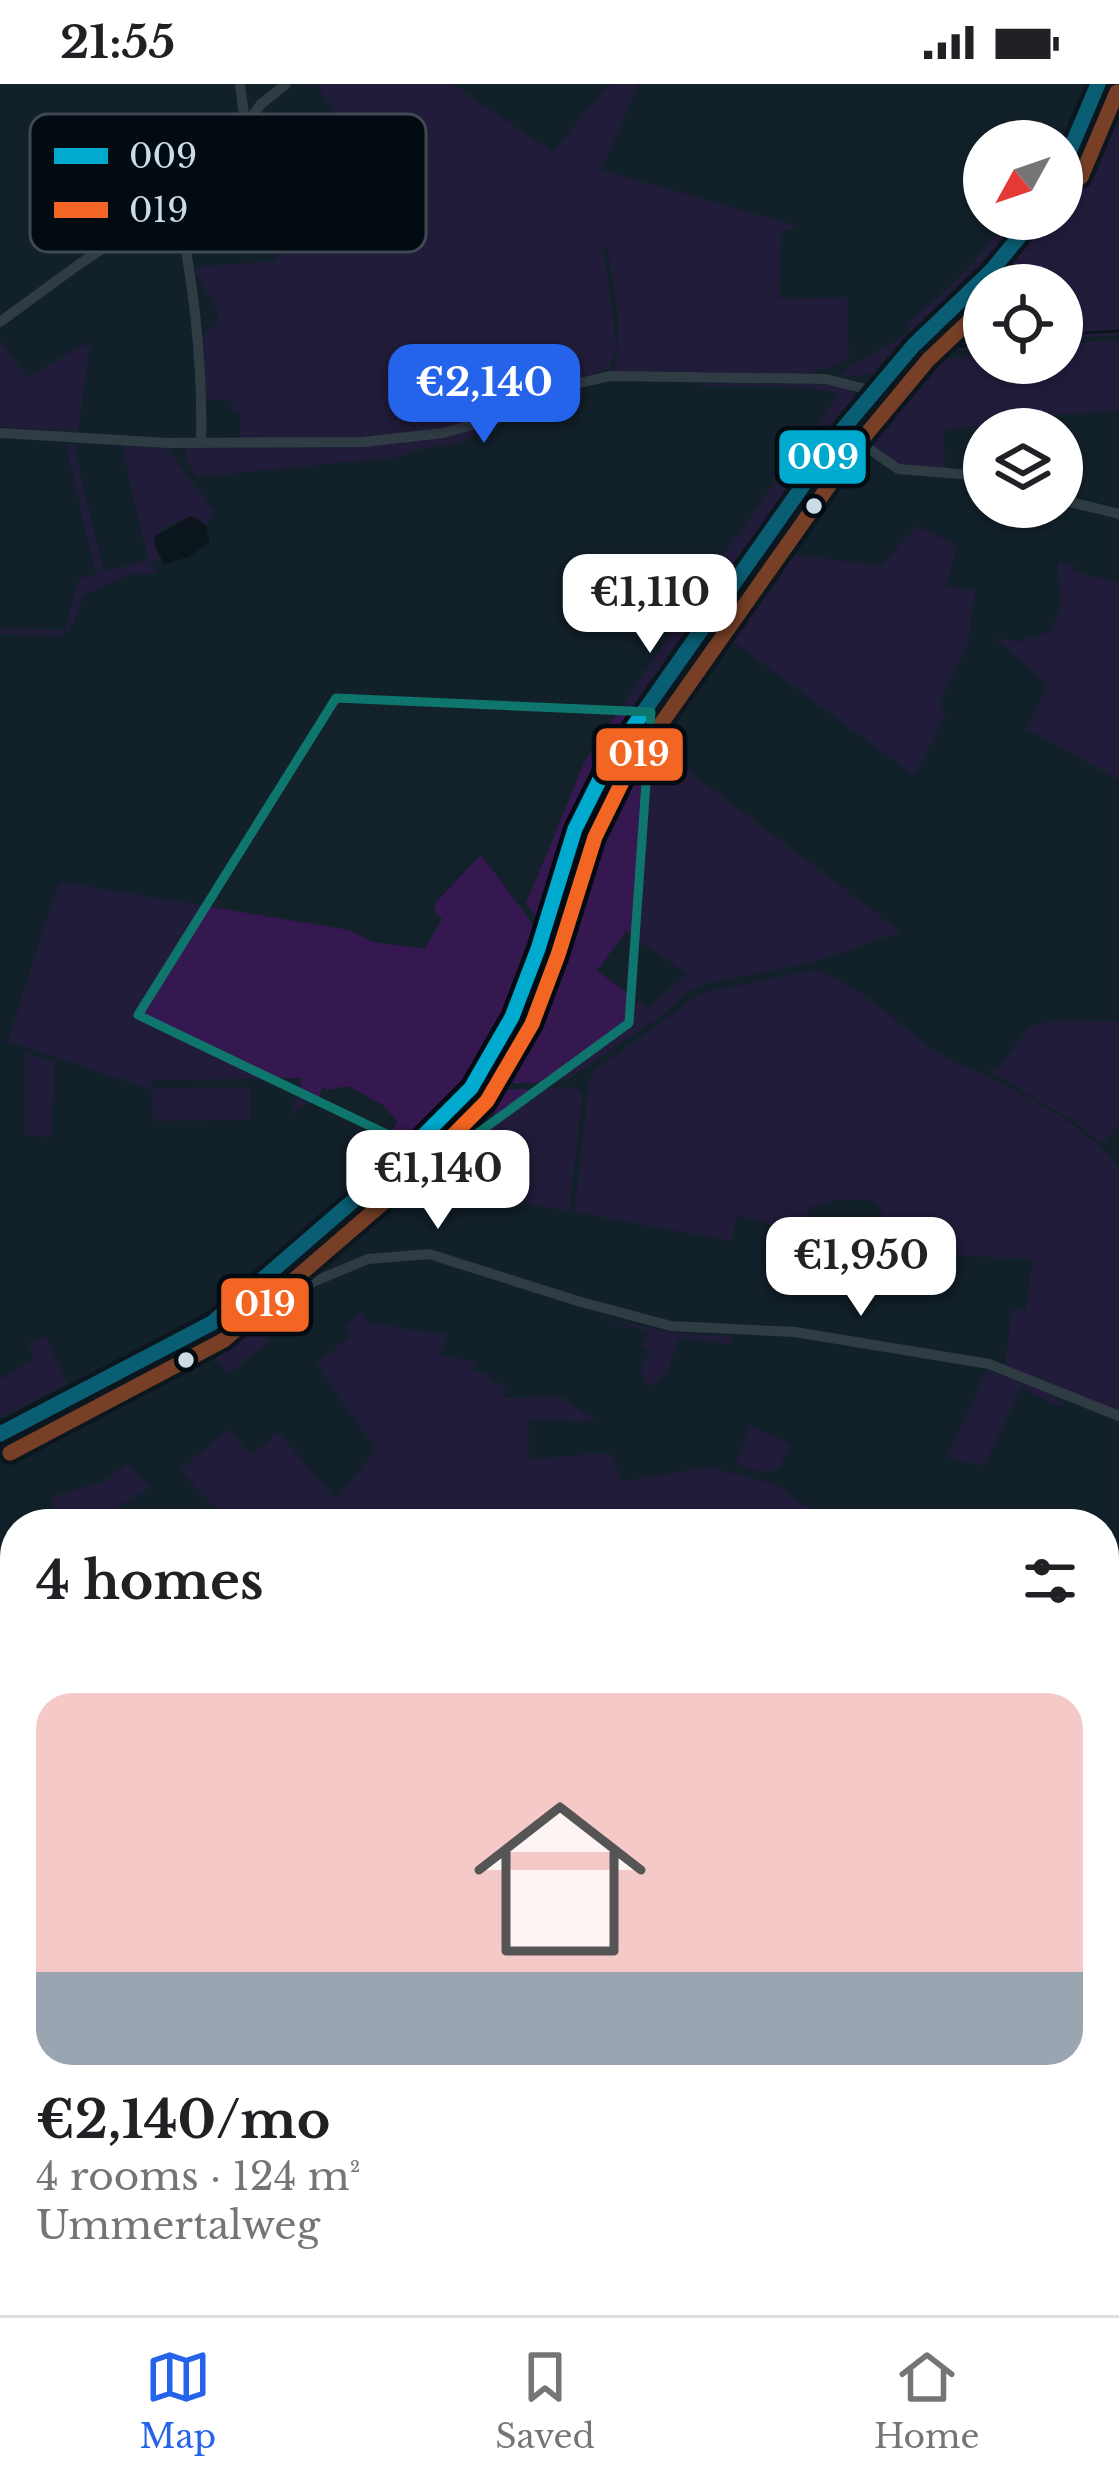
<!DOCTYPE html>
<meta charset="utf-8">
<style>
body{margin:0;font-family:"Libre Baskerville",serif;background:#f2f2f2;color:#202124;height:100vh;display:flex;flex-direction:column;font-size:45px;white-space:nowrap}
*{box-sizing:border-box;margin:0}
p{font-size:39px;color:#757577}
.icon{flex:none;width:66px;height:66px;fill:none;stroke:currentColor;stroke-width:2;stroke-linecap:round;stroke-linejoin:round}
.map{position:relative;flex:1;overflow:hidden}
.panel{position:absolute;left:0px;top:1425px;width:1119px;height:807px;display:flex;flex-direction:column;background:#fff;border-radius:48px 48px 0 0;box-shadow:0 3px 9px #0004}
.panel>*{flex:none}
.needle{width:78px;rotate:230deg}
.controls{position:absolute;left:963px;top:36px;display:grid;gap:24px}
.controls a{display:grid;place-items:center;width:120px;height:120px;border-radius:50%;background:#fff;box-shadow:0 3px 9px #0004;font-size:60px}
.price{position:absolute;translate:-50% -102px;padding:0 27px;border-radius:24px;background:#fff;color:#222;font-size:39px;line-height:78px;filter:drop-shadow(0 3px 6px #0008)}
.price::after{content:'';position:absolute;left:50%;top:72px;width:36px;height:27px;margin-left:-18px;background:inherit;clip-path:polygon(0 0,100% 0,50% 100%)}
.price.selected{background:#2563eb;color:#fff}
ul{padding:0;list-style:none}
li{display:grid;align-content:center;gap:24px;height:636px;padding:0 36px}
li+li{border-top:3px solid #e0e0e0}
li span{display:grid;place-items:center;height:372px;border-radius:36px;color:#555}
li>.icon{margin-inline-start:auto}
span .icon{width:216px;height:216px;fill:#fffc;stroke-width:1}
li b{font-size:51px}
h2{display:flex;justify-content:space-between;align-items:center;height:144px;padding:0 36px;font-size:51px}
.status{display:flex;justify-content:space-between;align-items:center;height:84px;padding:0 60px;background:#fff;direction:ltr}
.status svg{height:33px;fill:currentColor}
.tab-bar{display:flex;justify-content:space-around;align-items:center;height:168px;border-top:3px solid #e0e0e0;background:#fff;font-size:33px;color:#757577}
.tab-bar a{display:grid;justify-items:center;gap:6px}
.tab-bar .selected{color:#2563eb}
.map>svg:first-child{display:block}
.green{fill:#361850;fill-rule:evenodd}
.water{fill:#020b09}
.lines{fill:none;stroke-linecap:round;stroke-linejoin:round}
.stream{stroke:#020b09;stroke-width:3}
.street{stroke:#545d65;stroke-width:10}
.secondary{stroke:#545d65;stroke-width:16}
.bus-1-casing{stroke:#030b12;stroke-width:24}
.bus-2-casing{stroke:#030b12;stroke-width:24}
.bus-1{stroke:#00a9ce;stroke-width:15}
.bus-2{stroke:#f26522;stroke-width:15}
.marked{fill:none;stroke:#0f766e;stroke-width:9;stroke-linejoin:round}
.bus-dot{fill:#ccdbe6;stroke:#030b12;stroke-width:4.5}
.key{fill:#030b12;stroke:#3f4952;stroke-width:3}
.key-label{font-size:33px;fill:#ccdbe6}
.line-badge{stroke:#030b12;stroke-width:4.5}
.badge-label{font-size:33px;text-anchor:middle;font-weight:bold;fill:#fff}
</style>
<div class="status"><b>21:55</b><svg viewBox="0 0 49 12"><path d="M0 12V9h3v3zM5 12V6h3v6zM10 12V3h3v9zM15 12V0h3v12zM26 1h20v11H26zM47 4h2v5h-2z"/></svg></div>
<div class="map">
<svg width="1119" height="2231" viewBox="0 0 1119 2231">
<rect width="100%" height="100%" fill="#13212a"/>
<g class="green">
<path d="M 316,0 L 453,0 L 552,68 L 610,0 L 638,0 L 601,86 L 796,142 L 790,146 L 781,145 L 780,215 L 847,213 L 849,275 L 803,292 L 614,287 C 625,246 614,206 607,164 L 603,163 L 617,264 L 609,284 C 566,300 524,322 480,335 C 403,357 319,356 240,354 L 241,330 L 233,328 L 233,317 L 206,315 L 204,251 L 217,240 C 221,214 198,207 195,183 L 277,177 L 272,118 L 302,113 L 296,89 L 342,45 L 347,45 Z"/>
<path d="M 1105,0 L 1112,0 L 1102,29 L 1119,42 L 1119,251 L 1062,254 L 1062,201 L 985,201 L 1007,183 L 1045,135 L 1062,135 L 1062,105 Z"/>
<path d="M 1011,135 L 1027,135 L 898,270 L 874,290 L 839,293 L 846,285 L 909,249 L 908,240 L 963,190 Z"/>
<path d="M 984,201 L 984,264 L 919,270 L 924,259 Z"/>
<path d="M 1119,256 L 1119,326 L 990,336 L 990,340 L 944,346 L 945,386 L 903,384 L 855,350 L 852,343 L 902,284 L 914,279 L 984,271 L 984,279 L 1062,279 L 1062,260 Z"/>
<path d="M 0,257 L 27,293 L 90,258 L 78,347 L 0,343 Z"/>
<path d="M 706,299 L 839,301 L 855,309 L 854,317 L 626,644 L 543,829 L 536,832 L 526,820 L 584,679 L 719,477 L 838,311 C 816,298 728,303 697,302 Z"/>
<path d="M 500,339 L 458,359 L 410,367 L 406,372 L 197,393 L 186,374 L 187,364 L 440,353 Z"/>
<path d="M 843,357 L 849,359 L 773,468 L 881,482 L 917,442 L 956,462 L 946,502 L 975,507 L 967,562 L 941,615 L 940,622 L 946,629 L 915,692 L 714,543 L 641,651 L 901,848 L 810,879 L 708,899 L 690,906 L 660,933 L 568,995 L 550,999 L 481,999 L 594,716 L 602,715 L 604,699 L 627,659 ZM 626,847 L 687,890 L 648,924 L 597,887 Z"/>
<path d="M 66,360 L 73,360 L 104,488 L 148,476 L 122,362 L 166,364 L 215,428 L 206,441 L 197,433 L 169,441 L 155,452 L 160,476 L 149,477 L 159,489 L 127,491 L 84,511 L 70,546 L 65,546 L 63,552 L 0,550 L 0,545 L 65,546 L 79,495 L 96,490 Z"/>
<path d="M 1058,478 L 1074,482 L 1073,488 L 1119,498 L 1119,696 L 1027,645 L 1048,600 L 994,554 L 1027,558 L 1028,553 L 1035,554 L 1052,546 L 1061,523 Z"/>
<path d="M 481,771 L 539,848 L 516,913 L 459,1009 L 375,1093 L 372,1089 L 398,1064 L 389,1056 L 397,1037 L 383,1021 L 348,1002 L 327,1006 L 322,1003 L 320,1012 L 294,1028 L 288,1043 L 302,994 L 152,996 L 152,1004 L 250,1003 L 251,1036 L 153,1037 L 152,1006 L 8,957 L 59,798 L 349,846 L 373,858 L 425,865 L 442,835 L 435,828 L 435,819 Z"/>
<path d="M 815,886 C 863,901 902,947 946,974 C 957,981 969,984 980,989 C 1027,1011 1088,1043 1119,1084 L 1119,1329 L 1005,1281 L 1012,1226 L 1026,1227 L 1033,1175 L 924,1170 L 919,1201 L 867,1189 L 879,1132 L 883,1130 L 875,1117 L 841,1115 L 809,1124 L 804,1148 L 736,1131 L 732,1157 L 575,1128 L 589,997 L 595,986 L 702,909 Z"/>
<path d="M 1055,937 L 1119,938 L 1119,1040 L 1102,1060 L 1072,1036 L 986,985 L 996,987 L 1030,942 Z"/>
<path d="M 25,968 L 55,979 L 51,1053 L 25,1052 Z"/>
<path d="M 575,1003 L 582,1010 L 569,1127 L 498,1114 L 507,1079 L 482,1071 L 501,1006 Z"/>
<path d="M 271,1203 L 276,1208 L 274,1213 L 248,1224 L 235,1236 L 256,1229 L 270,1257 L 228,1290 L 200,1254 Z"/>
<path d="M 361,1227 L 367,1239 L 447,1251 L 440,1271 L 475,1278 L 473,1287 L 490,1291 L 489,1297 L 506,1301 L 503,1314 L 562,1313 L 596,1337 L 529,1336 L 529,1375 L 611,1369 L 622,1398 L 708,1383 L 774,1400 L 817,1430 L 815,1440 L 230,1440 L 180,1386 L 228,1345 L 252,1372 L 278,1348 L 336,1416 L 376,1366 L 317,1280 L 351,1252 L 346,1243 Z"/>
<path d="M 598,1233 L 680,1250 L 733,1252 L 732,1260 L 679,1254 L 667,1288 L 649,1303 L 640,1284 L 650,1267 L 643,1263 L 648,1247 Z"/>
<path d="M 46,1252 L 67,1300 L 0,1334 L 0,1296 L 34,1275 L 29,1259 Z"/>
<path d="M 987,1286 L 1043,1307 L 1068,1322 L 1054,1320 L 1021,1303 L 984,1382 L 947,1373 Z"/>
<path d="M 750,1342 L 790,1360 L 779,1384 L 767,1389 L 736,1380 Z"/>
<path d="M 128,1380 L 150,1404 L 86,1440 L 65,1440 L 53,1423 L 52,1413 L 103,1398 Z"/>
<path d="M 15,2044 L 15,2217 L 864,2217 L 860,2231 L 0,2231 L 0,2050 Z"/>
</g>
<path class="water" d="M 191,432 L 206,441 L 210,458 L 189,473 L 164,480 L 154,460 L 155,452 Z"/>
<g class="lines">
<g class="stream">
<path d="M 1062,250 L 1119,247"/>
<path d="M 932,265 L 984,260"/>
</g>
<g class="street">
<path d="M 240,0 L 245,38"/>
<path d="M 177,117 C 193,198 203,275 201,357"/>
<path d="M 0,238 L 78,181 L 205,97 L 261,20 L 286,0"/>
<path d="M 842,346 L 898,385 L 984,392"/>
<path d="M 0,349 L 168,359 L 364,358 L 443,349 L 505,332 L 571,301 L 610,292 L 826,295 L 862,304 L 870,310"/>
<path d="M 1062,416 L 1119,430"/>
<path d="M 280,1181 L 301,1203 L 368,1175 L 429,1170 L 581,1218 L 671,1242 L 795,1248 L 989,1280 L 1119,1332"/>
</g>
<g class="secondary">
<path d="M 1062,85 L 1098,0"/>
<path d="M 0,1350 L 212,1239 L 391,1084 L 471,1004 L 512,933 L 538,865 L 575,745 L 609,677 L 842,346 L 913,262 L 991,187 L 1034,135"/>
</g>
<g class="bus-1-casing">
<g id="bus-1">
<path d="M 1062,85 L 1098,0"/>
<path d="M 0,1350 L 212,1239 L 391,1084 L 471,1004 L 512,933 L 538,865 L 575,745 L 609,677 L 842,346 L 913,262 L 991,187 L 1034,135"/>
</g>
</g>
<g class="bus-2-casing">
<g id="bus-2">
<path d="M 1081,93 L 1117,8"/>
<path d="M 10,1369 L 224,1256 L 405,1100 L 487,1017 L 532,940 L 558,871 L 595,753 L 627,688 L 859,359 L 928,276 L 984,223"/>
</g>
</g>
<use href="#bus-1" class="bus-1"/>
<use href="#bus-2" class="bus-2"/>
</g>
<path d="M0 0H1119V2231H0ZM 336,614 L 651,628 L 629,939 L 441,1076 L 138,931 Z" fill="#13212a" fill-opacity=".55" fill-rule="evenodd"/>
<path class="marked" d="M 336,614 L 651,628 L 629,939 L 441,1076 L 138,931 Z"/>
<g class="bus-dot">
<circle cx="814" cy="422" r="10"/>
<circle cx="186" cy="1276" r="10"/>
</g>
<rect x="30" y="30" width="396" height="138" rx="18" class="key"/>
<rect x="54" y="64" width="54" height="16" fill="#00a9ce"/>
<rect x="54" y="118" width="54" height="16" fill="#f26522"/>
<g class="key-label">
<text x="129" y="84">009</text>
<text x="129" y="138">019</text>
</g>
<g class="line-badge">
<rect x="777" y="344" width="91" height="58" rx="12" fill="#00a9ce"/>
<rect x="594" y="642" width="91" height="57" rx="12" fill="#f26522"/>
<rect x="219" y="1192" width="92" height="58" rx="12" fill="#f26522"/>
</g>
<g class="badge-label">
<text x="823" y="385">009</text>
<text x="639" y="682">019</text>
<text x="265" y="1232">019</text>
</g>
</svg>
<div class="controls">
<a><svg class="needle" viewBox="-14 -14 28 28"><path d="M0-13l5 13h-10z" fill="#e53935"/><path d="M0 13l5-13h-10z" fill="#757577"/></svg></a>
<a><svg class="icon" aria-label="locate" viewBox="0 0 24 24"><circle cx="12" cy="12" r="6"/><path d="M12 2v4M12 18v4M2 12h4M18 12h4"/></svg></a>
<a><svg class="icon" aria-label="layers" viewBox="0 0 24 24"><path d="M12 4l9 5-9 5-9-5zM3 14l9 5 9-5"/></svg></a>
</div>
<b class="price selected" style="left:484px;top:362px">€2,140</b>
<b class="price" style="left:650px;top:572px">€1,110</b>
<b class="price" style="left:438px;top:1148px">€1,140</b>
<b class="price" style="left:861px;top:1235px">€1,950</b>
<section class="panel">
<h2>4 homes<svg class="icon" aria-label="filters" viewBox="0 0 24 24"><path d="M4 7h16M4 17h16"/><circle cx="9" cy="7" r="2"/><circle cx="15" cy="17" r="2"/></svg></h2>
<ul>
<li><span style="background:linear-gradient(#f6c9c9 75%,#9aa5b1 0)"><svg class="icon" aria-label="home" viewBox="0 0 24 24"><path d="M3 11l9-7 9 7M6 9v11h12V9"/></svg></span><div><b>€2,140/mo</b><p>4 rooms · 124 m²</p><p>Ummertalweg</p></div></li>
</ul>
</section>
</div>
<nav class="tab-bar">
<a class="selected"><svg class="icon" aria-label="map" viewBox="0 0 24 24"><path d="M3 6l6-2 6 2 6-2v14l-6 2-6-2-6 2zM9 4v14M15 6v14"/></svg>Map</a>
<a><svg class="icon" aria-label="saved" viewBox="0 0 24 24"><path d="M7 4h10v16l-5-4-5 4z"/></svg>Saved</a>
<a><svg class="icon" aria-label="home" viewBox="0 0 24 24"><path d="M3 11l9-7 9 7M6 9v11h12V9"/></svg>Home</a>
</nav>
